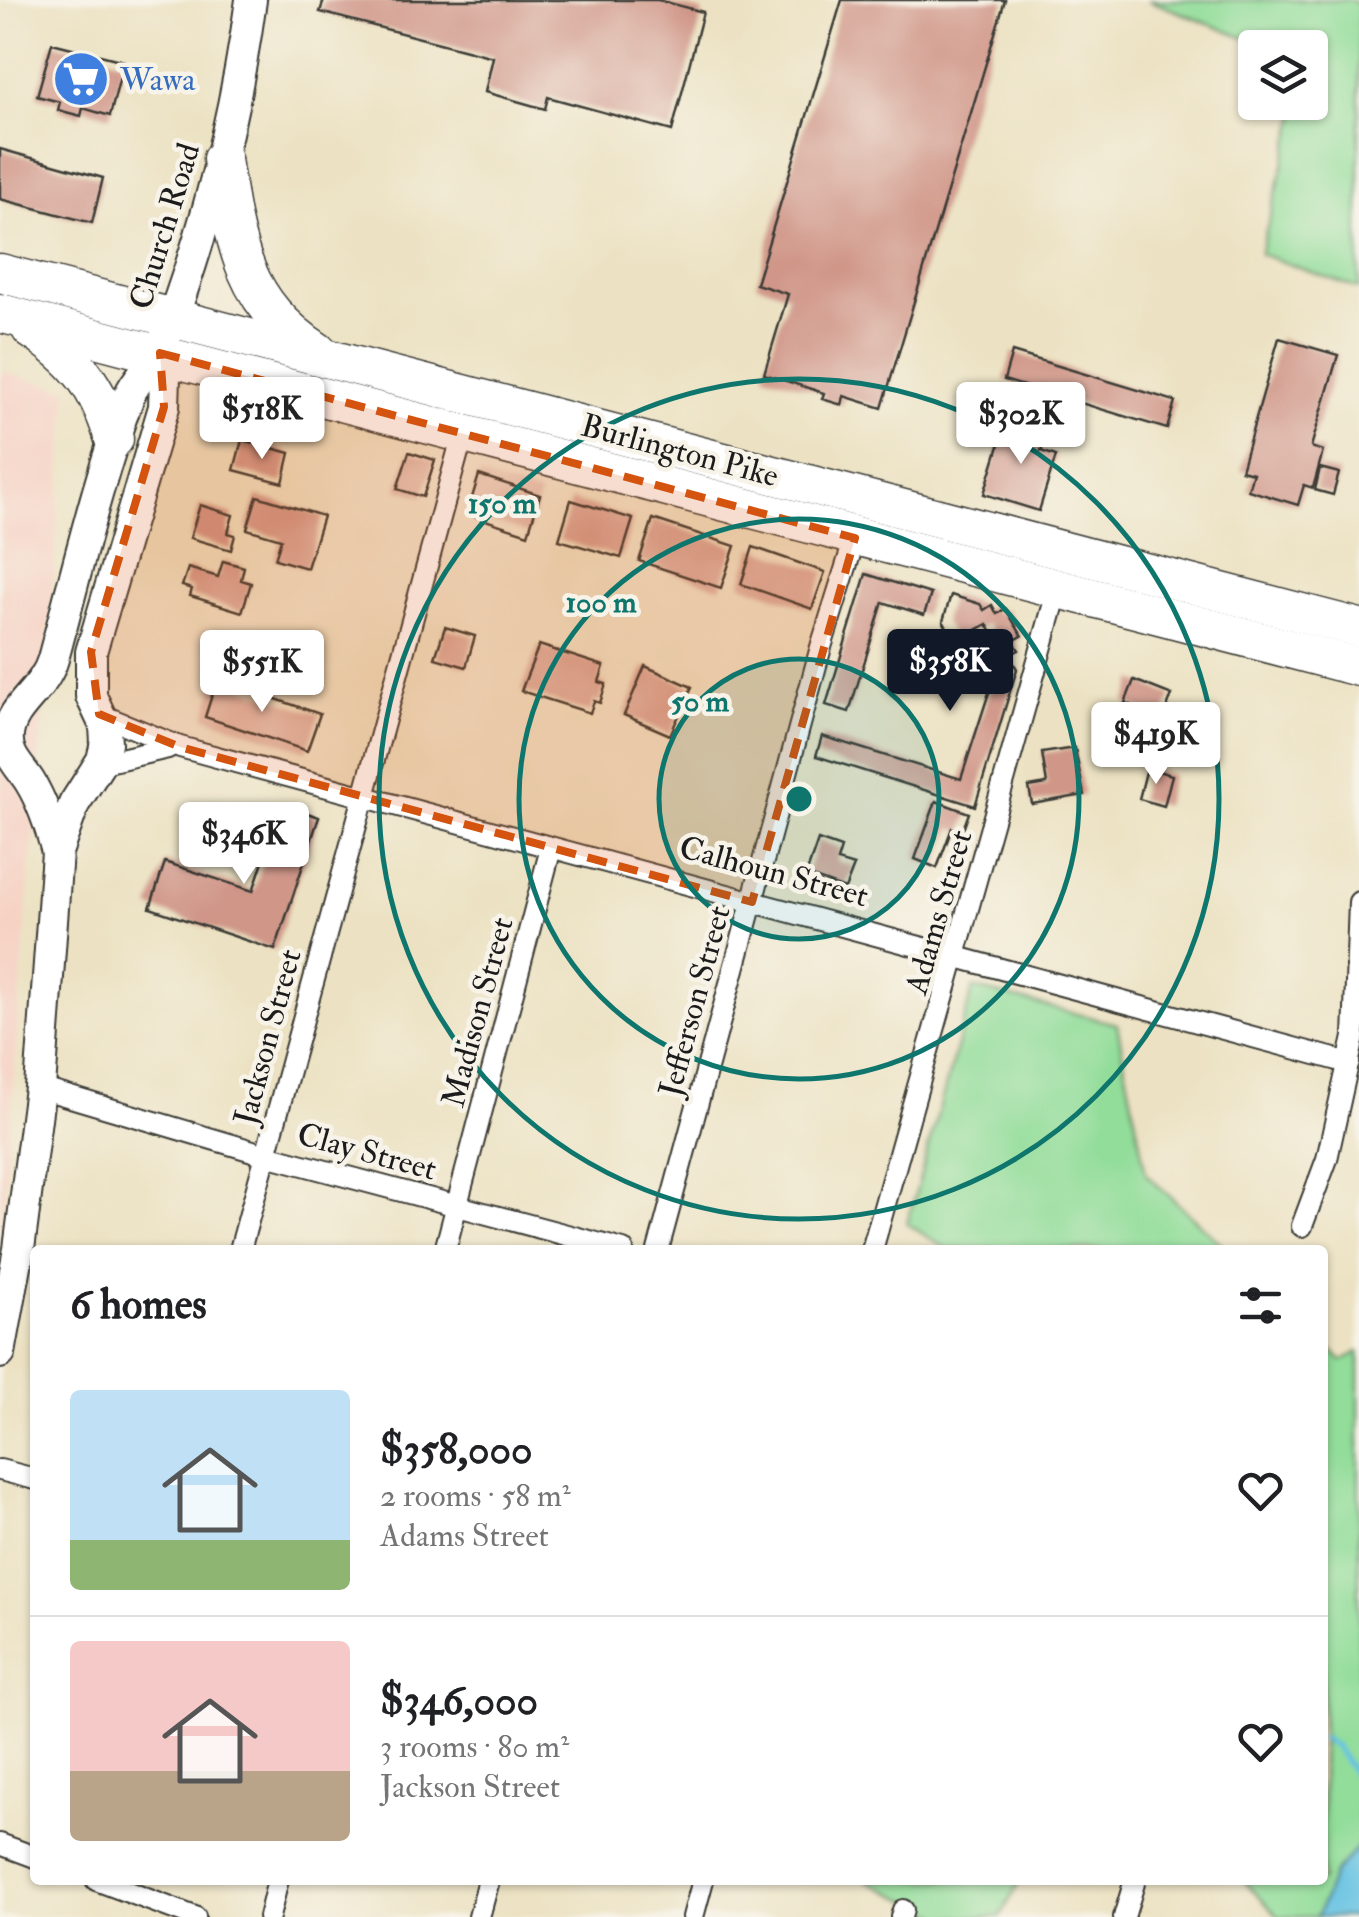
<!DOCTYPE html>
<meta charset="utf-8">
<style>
body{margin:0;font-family:"IM FELL Double Pica",serif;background:#f2f2f2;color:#202124;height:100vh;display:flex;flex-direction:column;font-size:38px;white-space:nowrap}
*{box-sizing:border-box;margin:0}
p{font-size:32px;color:#757577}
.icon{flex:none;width:55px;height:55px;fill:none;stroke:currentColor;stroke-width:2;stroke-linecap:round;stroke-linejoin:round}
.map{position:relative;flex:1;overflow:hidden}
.panel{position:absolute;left:30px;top:1245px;width:1298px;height:640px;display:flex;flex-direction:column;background:#fff;border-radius:10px;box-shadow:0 2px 8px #0004}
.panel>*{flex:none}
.fabs{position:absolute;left:1238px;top:30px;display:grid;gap:20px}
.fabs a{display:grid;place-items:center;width:90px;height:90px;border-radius:10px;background:#fff;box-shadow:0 2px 8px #0004;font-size:50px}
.price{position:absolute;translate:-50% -85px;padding:0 22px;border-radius:10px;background:#fff;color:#222;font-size:32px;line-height:65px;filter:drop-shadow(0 2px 5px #0008)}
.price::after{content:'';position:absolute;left:50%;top:60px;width:30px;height:22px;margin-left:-15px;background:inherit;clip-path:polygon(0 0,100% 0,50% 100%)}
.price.current{background:#111827;color:#fff}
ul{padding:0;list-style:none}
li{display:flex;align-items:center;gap:30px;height:250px;padding:0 40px}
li+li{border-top:2px solid #e0e0e0}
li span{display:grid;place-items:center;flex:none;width:280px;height:200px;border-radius:10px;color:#555}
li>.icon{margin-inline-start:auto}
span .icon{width:120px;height:120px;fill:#fffc;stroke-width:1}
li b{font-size:42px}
h2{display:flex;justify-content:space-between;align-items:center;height:120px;padding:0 40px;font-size:42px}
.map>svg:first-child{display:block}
.built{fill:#f6d2c4}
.green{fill:#92dd9a;stroke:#577c5b;stroke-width:2.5}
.water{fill:#65c2e3;stroke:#406f80;stroke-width:2.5}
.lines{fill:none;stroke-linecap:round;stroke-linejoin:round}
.stream{stroke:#65c2e3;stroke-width:5}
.building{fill:#d09789}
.street-casing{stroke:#3b3a35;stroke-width:24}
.secondary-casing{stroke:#3b3a35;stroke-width:34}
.highway-casing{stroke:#3b3a35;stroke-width:41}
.street{stroke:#fff;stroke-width:20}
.secondary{stroke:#fff;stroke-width:30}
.highway{stroke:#fff;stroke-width:38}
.marked{fill:#d4530e;fill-opacity:0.2;stroke:#d4530e;stroke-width:8;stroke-dasharray:20 12;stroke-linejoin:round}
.ring{fill:none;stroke:#0f766e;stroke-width:5}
.labels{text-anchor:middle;stroke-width:9;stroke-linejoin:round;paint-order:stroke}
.shop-label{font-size:32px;fill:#366cbe;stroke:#f7f3e8;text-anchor:start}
.street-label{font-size:32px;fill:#1c1c1c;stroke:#f7f3e8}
.centre{fill:#0f766e;stroke:#f7f3e8;stroke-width:5}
.ring-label{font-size:30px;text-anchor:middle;font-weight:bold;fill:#0f766e;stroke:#f7f3e8;stroke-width:9;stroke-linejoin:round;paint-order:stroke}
</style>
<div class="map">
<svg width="1359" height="1917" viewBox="0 0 1359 1917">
<rect width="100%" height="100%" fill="#f7f3e8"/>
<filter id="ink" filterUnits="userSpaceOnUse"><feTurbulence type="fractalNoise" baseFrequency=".01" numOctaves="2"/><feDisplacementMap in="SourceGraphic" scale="20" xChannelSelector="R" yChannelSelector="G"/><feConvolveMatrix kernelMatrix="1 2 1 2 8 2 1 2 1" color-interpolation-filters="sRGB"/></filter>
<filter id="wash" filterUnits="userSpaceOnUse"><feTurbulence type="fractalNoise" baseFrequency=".0048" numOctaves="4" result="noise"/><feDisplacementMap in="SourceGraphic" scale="40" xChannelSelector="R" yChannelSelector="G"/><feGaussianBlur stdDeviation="2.25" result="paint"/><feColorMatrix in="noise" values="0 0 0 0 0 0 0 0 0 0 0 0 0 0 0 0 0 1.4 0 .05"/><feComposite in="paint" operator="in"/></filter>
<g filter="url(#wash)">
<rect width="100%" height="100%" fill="#ece2c3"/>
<path class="built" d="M 0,371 L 68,390 L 1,1234 L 0,1234 Z"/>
<g class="green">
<path d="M 1148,0 L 1353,0 L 1359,5 L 1359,289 L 1260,254 L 1300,103 L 1310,102 L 1310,48 L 1267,47 Z"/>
<path d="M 973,988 L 1117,1024 L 1146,1174 L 1228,1250 L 948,1250 L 907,1224 Z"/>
<path d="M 1323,1342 L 1342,1361 L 1359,1352 L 1359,1846 L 1334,1873 L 1317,1917 L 1279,1917 L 1243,1880 L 1322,1880 Z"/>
<path d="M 865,1880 L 1021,1880 L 1000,1917 L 943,1917 Z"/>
</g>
<path class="water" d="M 1359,1846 L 1359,1917 L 1317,1917 L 1334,1873 Z"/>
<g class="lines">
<path class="stream" d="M 1322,1738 L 1335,1746 L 1359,1782"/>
</g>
<g id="blocks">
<g class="building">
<path d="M 324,0 L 658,0 L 703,12 L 672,131 L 548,97 L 545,109 L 485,92 L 493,57 L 320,12 Z"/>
<path d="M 842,0 L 1005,0 L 882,408 L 844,396 L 842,405 L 822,399 L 824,393 L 764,374 L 788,294 L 756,284 Z"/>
<path d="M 52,43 L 124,61 L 110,116 L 83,108 L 81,116 L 58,110 L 60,102 L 37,96 Z"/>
<path d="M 0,149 L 103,178 L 92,223 L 0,199 Z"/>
<path d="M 1279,338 L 1338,355 L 1311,447 L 1323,451 L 1313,488 L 1304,485 L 1298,505 L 1248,490 L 1253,473 L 1241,470 Z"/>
<path d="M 1012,352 L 1175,401 L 1167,429 L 1004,380 Z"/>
<path d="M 1007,420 L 1047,433 L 1041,451 L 1056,456 L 1039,511 L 984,494 Z"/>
<path d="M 242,440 L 290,453 L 283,483 L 234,470 Z"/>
<path d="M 409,452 L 435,460 L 423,497 L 397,489 Z"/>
<path d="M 1320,468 L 1339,473 L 1333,495 L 1315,490 Z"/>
<path d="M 479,475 L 540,495 L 528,534 L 467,514 Z"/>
<path d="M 257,496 L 323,516 L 307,568 L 275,559 L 281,539 L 247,529 Z"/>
<path d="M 571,500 L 633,519 L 621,558 L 559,540 Z"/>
<path d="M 200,505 L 233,515 L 228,533 L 235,535 L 231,550 L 190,538 Z"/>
<path d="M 653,519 L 735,546 L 721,588 L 639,561 Z"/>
<path d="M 753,547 L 825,572 L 812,609 L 741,584 Z"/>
<path d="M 223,561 L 244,567 L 241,580 L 251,583 L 242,612 L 190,596 L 192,589 L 182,586 L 188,568 L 218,577 Z"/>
<path d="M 866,574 L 931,594 L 924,615 L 883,602 L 849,712 L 826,705 Z"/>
<path d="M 951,595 L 980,604 L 984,610 L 992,605 L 997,614 L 1006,609 L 1022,636 L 1013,641 L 1019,650 L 1009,655 L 1017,669 L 975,806 L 816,756 L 822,736 L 961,779 L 995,674 L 990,664 L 998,659 L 993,651 L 1000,647 L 987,624 L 956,642 L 943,621 Z"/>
<path d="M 445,627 L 475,636 L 466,667 L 435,658 Z"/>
<path d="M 539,645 L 604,666 L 599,682 L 606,684 L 600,703 L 594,701 L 590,713 L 521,691 Z"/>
<path d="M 645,666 L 692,687 L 670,735 L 624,715 Z"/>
<path d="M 217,679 L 320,714 L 307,751 L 205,717 Z"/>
<path d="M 1134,680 L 1172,695 L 1163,718 L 1125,703 Z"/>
<path d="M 1075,748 L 1084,795 L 1032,804 L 1029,787 L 1047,784 L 1042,753 Z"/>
<path d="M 1147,768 L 1172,775 L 1164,806 L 1139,799 Z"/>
<path d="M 936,801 L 969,813 L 962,832 L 952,828 L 937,868 L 915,859 Z"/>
<path d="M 282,804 L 319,817 L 275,950 L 150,908 L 165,862 L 253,891 Z"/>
<path d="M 818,840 L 841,848 L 837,861 L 854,866 L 845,889 L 806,875 Z"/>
</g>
</g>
</g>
<g filter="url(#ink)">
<use href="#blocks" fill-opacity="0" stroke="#3b3a35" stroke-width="2.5"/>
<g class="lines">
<g class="street-casing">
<g id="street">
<path d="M 99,714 L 180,747 L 1349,1063"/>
<path d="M 99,764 L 168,748"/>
<path d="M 40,1088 L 266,1155 L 623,1250"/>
<path d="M 1302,1226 L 1327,1159 L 1354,1037 L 1359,902"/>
<path d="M 240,1250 L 463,434"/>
<path d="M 445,1250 L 551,848"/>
<path d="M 658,1250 L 821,647 L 855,538"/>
<path d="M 872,1250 L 1058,589"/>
<path d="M 0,1470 L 35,1479"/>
<path d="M 0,1844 L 35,1857"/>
<path d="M 96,1880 L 195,1917"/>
<path d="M 269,1917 L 278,1880"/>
<path d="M 479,1917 L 489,1880"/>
<path d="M 693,1917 L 703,1880"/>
<path d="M 901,1917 L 903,1910"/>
<path d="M 1124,1917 L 1135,1880"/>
</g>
</g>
<g class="secondary-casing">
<g id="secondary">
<path d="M 57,852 C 51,829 43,803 30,782 C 20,766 6,756 8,735 C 11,705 44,691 53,659 C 77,571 97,482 129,396 C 137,376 156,364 162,346 C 205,235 235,118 251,0"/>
<path d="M 0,1353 L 19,1249 L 40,1088 L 57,852 L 74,804 L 102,760 L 106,743 L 105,726 L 91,696 L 91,652 L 164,407 L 165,376 L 160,353"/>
</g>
</g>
<g class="highway-casing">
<g id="highway">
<path d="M 222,159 C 234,242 242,303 318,352"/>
<path d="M 0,273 L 1359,628"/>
<path d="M 0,313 L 1359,667"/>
<path d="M 31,329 C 77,359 98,386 114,439"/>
</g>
</g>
<use href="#street" class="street"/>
<use href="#secondary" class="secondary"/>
<use href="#highway" class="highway"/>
</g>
</g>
<path class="marked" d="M 160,353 L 855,538 L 752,902 L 180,747 L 99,714 L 91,652 L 164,407 Z"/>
<circle cx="799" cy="799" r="140" fill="#0f766e" fill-opacity=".12"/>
<g class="ring">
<circle cx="799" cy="799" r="140"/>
<circle cx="799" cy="799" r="280"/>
<circle cx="799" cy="799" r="420"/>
</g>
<defs>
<g id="supermarket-disc" transform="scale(2.875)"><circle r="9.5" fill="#3f7fe0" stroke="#f7f3e8"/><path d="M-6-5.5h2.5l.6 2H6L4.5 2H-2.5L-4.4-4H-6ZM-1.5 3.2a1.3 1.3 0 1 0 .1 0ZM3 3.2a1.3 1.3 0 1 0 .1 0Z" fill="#fff"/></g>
</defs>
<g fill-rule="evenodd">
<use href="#supermarket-disc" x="81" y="79"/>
</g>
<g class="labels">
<g class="shop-label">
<text x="120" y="90">Wawa</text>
</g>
<g class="street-label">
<text transform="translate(164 226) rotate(-73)" y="11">Church Road</text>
<text transform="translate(680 450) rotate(15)" y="11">Burlington Pike</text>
<text transform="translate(774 871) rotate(15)" y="11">Calhoun Street</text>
<text transform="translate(938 912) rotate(-74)" y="11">Adams Street</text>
<text transform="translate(694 1001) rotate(-75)" y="11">Jefferson Street</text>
<text transform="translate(477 1012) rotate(-75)" y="11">Madison Street</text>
<text transform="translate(267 1037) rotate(-75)" y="11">Jackson Street</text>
<text transform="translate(367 1151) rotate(15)" y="11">Clay Street</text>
</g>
</g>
<circle cx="799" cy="799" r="15" class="centre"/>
<g class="ring-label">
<text x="502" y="513">150 m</text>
<text x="601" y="612">100 m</text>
<text x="700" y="711">50 m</text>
</g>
</svg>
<div class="fabs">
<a><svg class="icon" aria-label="layers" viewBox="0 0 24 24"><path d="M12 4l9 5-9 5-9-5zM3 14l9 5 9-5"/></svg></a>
</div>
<b class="price" style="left:262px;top:462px">$518K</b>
<b class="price" style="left:1021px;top:467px">$302K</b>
<b class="price current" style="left:950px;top:714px">$358K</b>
<b class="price" style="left:262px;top:715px">$551K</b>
<b class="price" style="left:1156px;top:787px">$419K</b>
<b class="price" style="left:244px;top:887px">$346K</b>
<section class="panel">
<h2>6 homes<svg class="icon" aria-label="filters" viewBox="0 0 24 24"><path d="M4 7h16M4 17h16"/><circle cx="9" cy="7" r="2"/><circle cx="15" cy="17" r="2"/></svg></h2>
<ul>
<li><span style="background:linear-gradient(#bfe0f5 75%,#8fb573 0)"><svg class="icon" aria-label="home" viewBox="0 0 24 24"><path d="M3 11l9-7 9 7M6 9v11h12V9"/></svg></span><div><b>$358,000</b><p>2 rooms · 58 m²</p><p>Adams Street</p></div><svg class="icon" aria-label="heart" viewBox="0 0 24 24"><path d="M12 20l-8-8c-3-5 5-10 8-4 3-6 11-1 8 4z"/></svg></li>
<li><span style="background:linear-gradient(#f6c9c9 65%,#b9a48a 0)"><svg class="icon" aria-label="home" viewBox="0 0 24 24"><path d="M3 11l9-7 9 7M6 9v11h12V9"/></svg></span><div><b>$346,000</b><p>3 rooms · 80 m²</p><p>Jackson Street</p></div><svg class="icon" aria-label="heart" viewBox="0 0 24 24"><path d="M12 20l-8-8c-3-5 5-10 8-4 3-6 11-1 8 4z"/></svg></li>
</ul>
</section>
</div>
